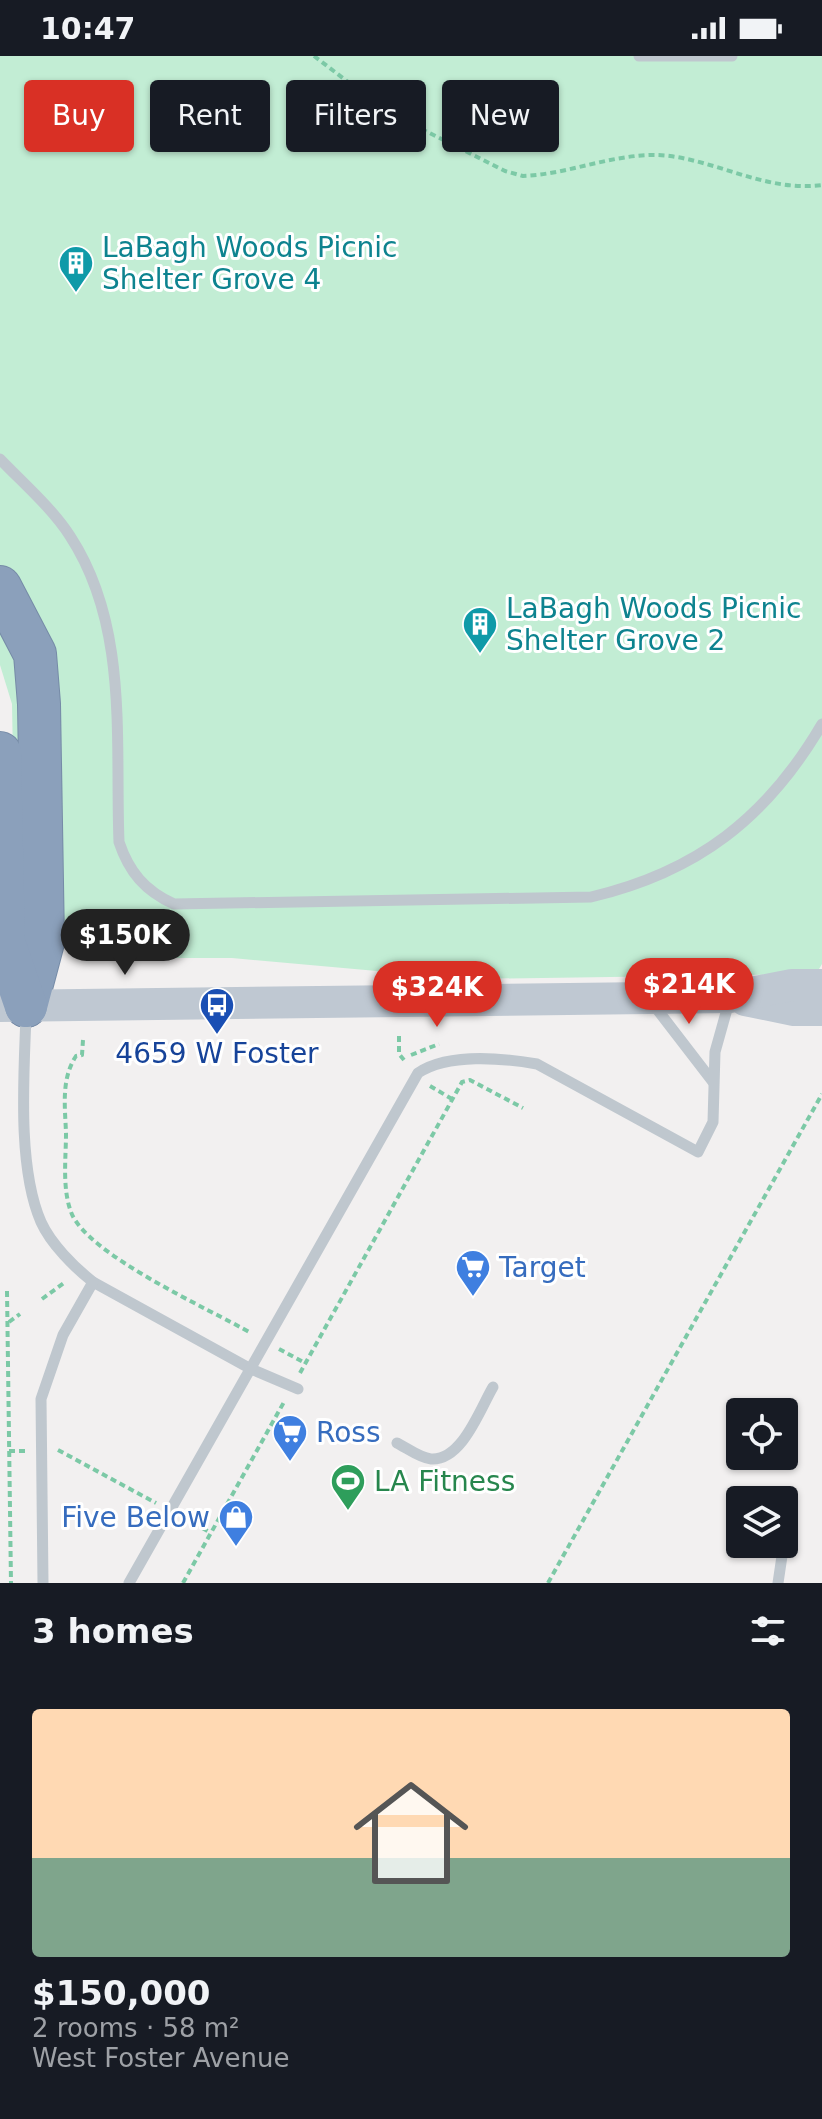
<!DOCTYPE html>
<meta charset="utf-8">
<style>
body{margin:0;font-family:"DejaVu Sans",sans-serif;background:#242831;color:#f1f3f6;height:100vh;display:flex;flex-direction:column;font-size:30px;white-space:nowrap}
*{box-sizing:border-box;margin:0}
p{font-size:26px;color:#9ea1a6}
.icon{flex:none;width:44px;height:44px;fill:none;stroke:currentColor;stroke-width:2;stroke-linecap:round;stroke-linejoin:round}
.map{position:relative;height:1527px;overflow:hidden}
.details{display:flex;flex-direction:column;background:#171b24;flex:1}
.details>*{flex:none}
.top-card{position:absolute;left:24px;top:24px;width:774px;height:72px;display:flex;gap:16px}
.tools{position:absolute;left:726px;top:1342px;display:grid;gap:16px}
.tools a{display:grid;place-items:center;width:72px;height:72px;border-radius:8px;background:#171b24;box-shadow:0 2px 6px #0004;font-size:40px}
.price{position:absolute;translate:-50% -68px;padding:0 18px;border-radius:28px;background:#d93025;color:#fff;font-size:26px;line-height:52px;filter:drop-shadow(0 2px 4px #0008)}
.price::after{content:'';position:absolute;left:50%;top:48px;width:24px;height:18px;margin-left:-12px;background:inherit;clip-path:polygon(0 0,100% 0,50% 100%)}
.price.current{background:#222;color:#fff}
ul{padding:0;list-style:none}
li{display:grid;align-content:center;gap:16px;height:424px;padding:0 32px}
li+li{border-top:2px solid #363941}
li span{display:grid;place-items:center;height:248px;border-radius:8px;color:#555}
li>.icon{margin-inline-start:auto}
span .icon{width:144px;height:144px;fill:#fffc;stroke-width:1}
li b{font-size:34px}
h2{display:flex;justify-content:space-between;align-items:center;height:96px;padding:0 32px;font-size:34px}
.tag{padding:0 28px;border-radius:8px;background:#171b24;box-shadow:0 2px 6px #0004;font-size:28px;line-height:72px}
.tag.current{background:#d93025;color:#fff}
.status{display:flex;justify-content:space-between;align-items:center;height:56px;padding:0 40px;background:#171b24;direction:ltr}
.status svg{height:22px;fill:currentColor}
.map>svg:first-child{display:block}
.green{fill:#c2edd4}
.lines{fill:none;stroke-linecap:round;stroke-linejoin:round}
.highway-casing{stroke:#768ba7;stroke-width:44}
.path{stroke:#7cc9a6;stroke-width:4;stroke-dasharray:6 4;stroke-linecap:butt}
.lane{stroke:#bfc7ce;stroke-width:11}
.secondary{stroke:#bfc8d2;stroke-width:32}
.highway{stroke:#8ba0bb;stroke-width:42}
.labels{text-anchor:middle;stroke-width:6;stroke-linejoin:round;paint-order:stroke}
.culture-label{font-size:28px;fill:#0d838f;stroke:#fff;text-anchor:start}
.transit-label{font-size:28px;fill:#164399;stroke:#fff}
.shop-label{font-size:28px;fill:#366cbe;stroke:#fff;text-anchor:start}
.leisure-label{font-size:28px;fill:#27864d;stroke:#fff;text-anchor:start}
</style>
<div class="status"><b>10:47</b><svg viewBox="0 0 49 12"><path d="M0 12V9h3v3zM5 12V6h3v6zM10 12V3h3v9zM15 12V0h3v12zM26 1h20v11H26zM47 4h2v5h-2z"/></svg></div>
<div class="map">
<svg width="822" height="1527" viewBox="0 0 822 1527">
<rect width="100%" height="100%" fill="#f2f0f0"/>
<g class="green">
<path d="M 0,0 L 822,0 L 822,908 L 816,918 L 466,923 L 232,902 L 114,902 L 77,885 L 65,870 L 57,844 L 0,513 Z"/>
<path d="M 0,553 L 24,615 L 16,868 L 12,648 L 0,609 Z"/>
</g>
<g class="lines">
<g class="highway-casing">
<g id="highway">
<path d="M 0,531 L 35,598 L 39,648 L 43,886 L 26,950"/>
<path d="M 0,697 L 4,886 L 26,950"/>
</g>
</g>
<g class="path">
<path d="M 314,0 L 386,55 L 505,115 L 523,120 C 573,118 620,94 670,100 C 722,107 768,136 822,129"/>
<path d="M 399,980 L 399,998 L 404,1004"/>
<path d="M 83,984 L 82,999 L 76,1000 C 61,1023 65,1050 66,1077 C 66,1102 62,1132 71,1156 C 86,1198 209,1253 251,1277"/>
<path d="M 411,999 L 439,988"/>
<path d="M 430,1030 L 452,1043"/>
<path d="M 7,1235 L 11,1527"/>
<path d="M 42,1243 L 64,1227"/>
<path d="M 9,1266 L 20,1258"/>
<path d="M 279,1293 L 305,1307"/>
<path d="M 300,1317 L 462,1026 L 470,1024 L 523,1052"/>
<path d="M 58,1394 L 156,1447"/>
<path d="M 9,1395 L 26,1395"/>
<path d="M 185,1462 L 211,1477"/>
<path d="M 183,1527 L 284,1346"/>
<path d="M 548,1527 L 822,1038"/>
</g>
<g class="lane">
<path d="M 639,0 L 732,0"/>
<path d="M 0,403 C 23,427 52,452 70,480 C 129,570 115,684 119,786 C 129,816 145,835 174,848 L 591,841 C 697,816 767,762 822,668"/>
<path d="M 653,948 L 713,1026"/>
<path d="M 26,959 C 24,1018 17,1111 41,1166 C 51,1188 74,1211 93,1226 L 251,1313 L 298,1333"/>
<path d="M 397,1387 C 407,1392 420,1402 431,1403 C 462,1405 480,1353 493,1331"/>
<path d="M 43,1527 L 41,1343 L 63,1279 L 93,1226"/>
<path d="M 129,1527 L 418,1017 C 448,997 502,1002 537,1008 L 698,1096 L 713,1066 L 715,996 L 729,946"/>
<path d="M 778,1527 L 782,1500"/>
</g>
<g class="secondary">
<path d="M 745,944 L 794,954 L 822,954"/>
<path d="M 0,950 L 730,941 L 792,929 L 822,929"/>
</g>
<use href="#highway" class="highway"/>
</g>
<defs>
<g id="building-pin" transform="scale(1.8)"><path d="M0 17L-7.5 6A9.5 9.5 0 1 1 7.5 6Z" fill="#0f9aa8" stroke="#fff"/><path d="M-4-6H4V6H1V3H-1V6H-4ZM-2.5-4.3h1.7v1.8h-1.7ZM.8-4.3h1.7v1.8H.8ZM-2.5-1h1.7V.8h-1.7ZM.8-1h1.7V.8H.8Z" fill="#fff"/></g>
<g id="bus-pin" transform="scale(1.8)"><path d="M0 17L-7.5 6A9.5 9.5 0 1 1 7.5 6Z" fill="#1a4fb4" stroke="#fff"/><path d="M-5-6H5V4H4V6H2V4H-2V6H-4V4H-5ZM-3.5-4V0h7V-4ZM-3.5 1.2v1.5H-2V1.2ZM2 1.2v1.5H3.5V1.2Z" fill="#fff"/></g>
<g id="supermarket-pin" transform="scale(1.8)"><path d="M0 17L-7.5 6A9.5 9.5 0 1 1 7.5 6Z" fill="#3f7fe0" stroke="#fff"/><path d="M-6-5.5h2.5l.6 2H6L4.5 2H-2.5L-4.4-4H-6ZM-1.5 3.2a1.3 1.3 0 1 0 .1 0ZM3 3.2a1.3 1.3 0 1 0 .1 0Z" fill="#fff"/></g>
<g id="stadium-pin" transform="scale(1.8)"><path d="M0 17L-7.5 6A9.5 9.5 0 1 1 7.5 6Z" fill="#2e9e5b" stroke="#fff"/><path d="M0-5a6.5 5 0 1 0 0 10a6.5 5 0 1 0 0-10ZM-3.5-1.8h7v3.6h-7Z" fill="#fff"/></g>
<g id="shop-pin" transform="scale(1.8)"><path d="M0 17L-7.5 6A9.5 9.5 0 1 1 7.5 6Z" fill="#3f7fe0" stroke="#fff"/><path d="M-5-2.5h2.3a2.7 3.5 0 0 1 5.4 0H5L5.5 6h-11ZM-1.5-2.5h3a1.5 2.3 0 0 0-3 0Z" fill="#fff"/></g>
</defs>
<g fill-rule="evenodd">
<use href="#building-pin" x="76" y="207"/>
<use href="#building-pin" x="480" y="568"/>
<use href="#bus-pin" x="217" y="949"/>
<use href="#supermarket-pin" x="473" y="1211"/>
<use href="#supermarket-pin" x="290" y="1376"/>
<use href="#stadium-pin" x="348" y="1425"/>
<use href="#shop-pin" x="236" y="1461"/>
</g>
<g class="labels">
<g class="culture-label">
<text x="102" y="201">LaBagh Woods Picnic<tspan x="102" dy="32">Shelter Grove 4</tspan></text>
<text x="506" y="562">LaBagh Woods Picnic<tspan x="506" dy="32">Shelter Grove 2</tspan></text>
</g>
<g class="transit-label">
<text x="217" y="1007">4659 W Foster</text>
</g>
<g class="shop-label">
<text x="499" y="1221">Target</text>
<text x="316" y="1386">Ross</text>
<text x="210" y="1471" text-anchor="end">Five Below</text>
</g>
<g class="leisure-label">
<text x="374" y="1435">LA Fitness</text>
</g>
</g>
</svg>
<div class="tools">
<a><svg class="icon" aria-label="locate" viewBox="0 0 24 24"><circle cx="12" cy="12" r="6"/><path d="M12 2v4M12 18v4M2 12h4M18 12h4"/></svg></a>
<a><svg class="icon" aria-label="layers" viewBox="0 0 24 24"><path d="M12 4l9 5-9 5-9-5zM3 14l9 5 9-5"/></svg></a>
</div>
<b class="price current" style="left:125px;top:921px">$150K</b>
<b class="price" style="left:689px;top:970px">$214K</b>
<b class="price" style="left:437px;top:973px">$324K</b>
<div class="top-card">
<a class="tag current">Buy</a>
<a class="tag">Rent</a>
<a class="tag">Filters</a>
<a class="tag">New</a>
</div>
</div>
<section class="details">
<h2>3 homes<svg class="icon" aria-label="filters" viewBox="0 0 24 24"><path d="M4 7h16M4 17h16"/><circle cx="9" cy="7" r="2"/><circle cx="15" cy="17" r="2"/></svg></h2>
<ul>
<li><span style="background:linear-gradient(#ffd9b3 60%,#7fa58c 0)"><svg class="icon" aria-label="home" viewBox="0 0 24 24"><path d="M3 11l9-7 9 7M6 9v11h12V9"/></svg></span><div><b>$150,000</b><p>2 rooms · 58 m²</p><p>West Foster Avenue</p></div></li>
</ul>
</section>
